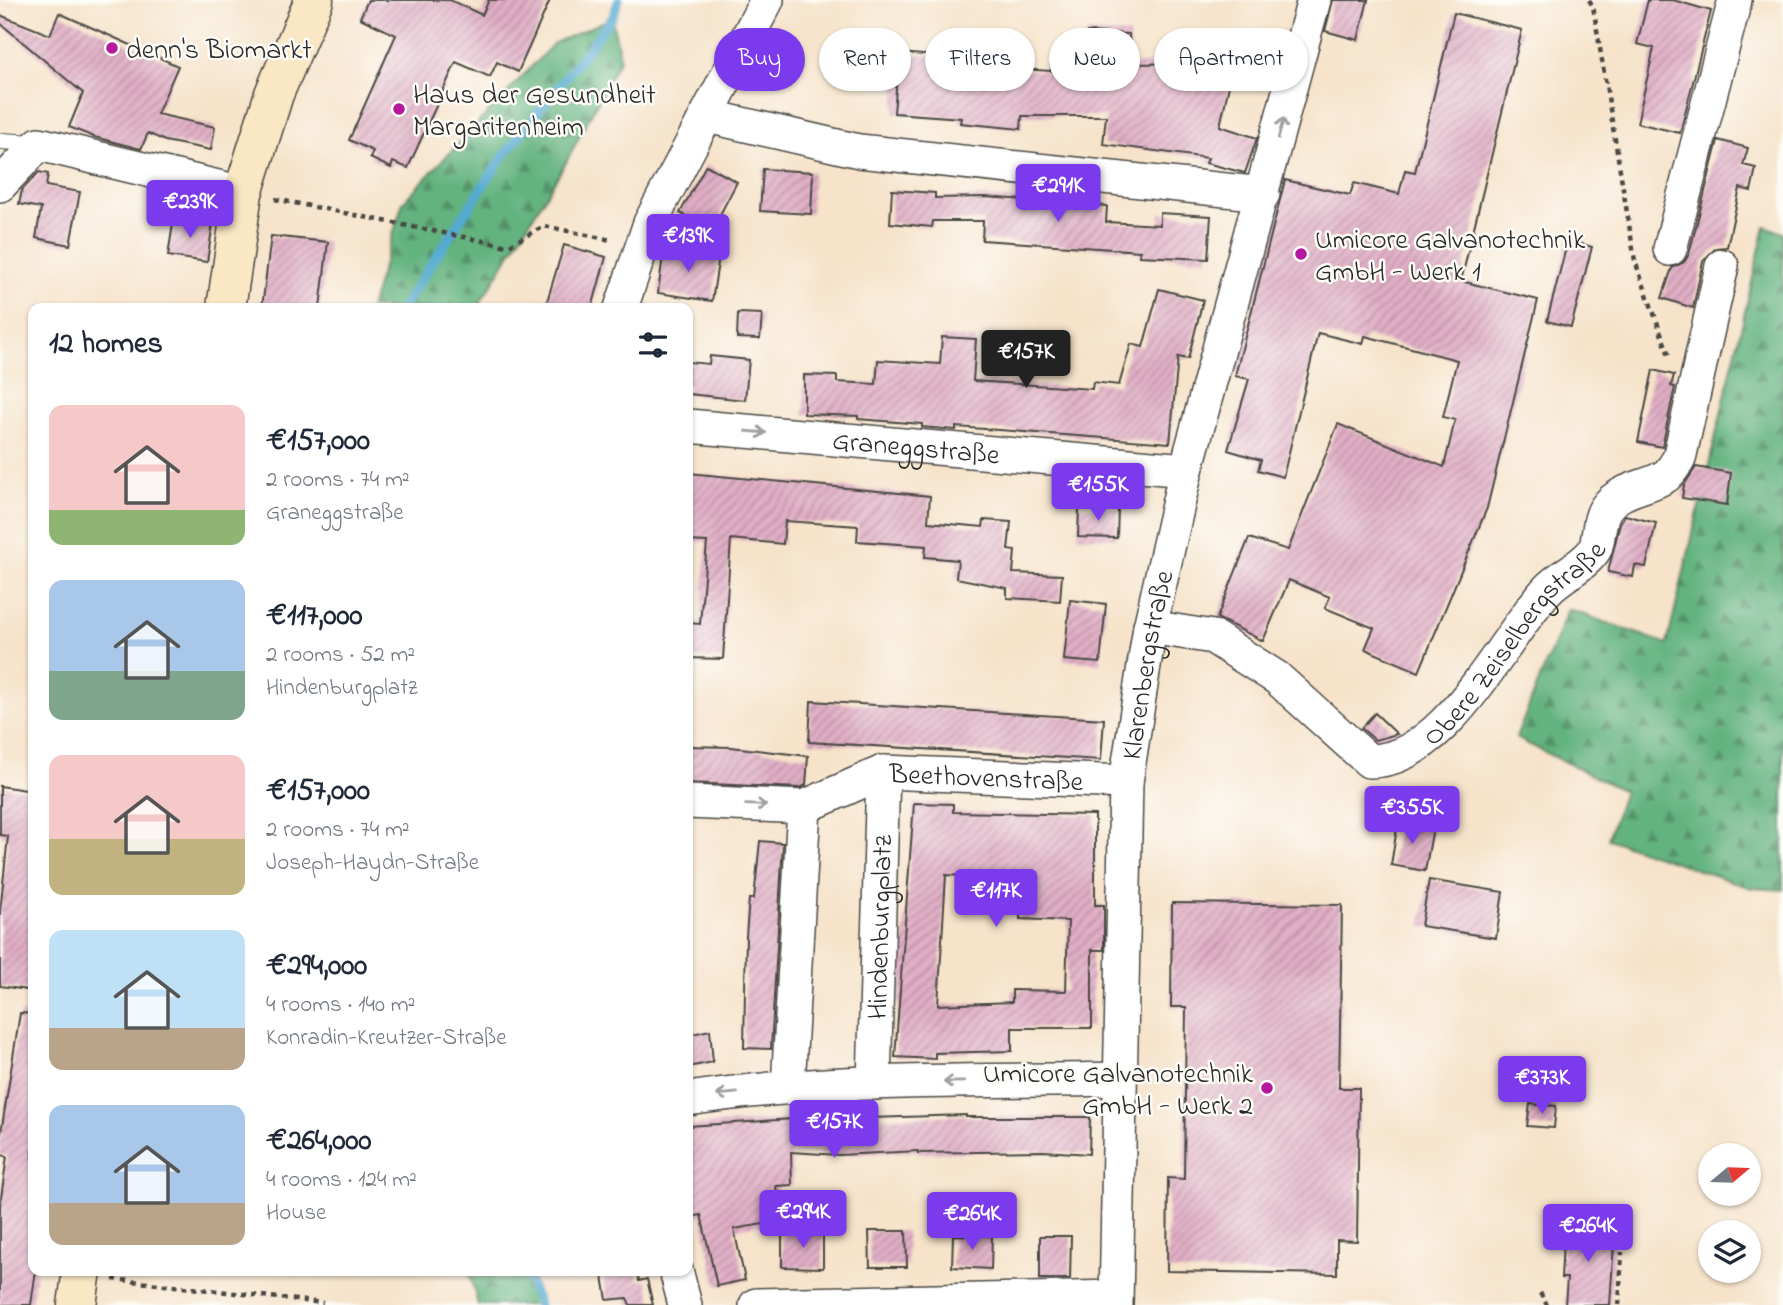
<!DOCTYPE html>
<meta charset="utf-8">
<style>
body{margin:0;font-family:"Indie Flower",sans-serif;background:#f6f6f7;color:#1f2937;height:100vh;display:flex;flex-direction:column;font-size:26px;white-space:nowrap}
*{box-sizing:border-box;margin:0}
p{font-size:23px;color:#747a83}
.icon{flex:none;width:38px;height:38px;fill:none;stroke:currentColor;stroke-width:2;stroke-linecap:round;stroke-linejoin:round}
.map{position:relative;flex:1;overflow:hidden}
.details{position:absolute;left:28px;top:303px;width:665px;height:973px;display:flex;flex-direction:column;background:#fff;border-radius:14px;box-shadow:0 2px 5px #0004}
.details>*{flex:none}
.banner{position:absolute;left:714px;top:28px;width:665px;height:63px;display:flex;gap:14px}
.needle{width:46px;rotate:71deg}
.tools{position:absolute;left:1698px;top:1143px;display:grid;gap:14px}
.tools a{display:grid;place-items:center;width:63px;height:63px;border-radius:50%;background:#fff;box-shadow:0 2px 5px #0004;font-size:35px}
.price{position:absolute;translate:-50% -60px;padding:0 16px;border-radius:7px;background:#7c3aed;color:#fff;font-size:23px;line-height:46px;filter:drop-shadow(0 2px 4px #0008)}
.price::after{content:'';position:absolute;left:50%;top:42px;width:21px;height:16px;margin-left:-10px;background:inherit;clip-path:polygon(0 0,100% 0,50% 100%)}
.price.on{background:#222;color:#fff}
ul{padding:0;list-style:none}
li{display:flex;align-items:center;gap:21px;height:175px;padding:0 21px}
li span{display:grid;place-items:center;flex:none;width:196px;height:140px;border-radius:14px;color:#555}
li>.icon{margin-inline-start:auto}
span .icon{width:84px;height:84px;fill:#fffc;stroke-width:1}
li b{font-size:30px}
h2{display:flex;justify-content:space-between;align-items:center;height:84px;padding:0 21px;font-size:30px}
.tag{padding:0 24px;border-radius:32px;background:#fff;box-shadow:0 2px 5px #0004;font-size:24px;line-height:63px}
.tag.on{background:#7c3aed;color:#fff}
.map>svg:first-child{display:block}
.forest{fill:url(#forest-firs);stroke:#476f55;stroke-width:2}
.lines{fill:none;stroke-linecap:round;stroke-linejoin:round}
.stream{stroke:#55aad1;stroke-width:9}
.building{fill:url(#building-hatch);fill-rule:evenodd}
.lane-casing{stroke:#494743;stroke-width:18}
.street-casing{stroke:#494743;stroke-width:36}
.secondary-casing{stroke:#494743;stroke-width:41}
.path{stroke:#494743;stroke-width:4.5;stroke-dasharray:5 5;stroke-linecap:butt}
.lane{stroke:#fff;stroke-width:16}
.street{stroke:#fff;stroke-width:33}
.secondary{stroke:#fae7c3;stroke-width:38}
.oneway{stroke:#a0a0a0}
.poi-dot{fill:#b5179e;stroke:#fdfcf7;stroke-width:2.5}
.labels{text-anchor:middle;stroke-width:5;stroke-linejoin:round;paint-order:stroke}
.poi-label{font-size:28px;fill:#2b2b2b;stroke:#fdfcf7;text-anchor:start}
.street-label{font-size:28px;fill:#2b2b2b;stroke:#fdfcf7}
</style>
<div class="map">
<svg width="1783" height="1305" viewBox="0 0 1783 1305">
<defs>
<pattern id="forest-firs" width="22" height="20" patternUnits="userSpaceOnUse" patternTransform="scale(1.75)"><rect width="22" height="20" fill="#63b37f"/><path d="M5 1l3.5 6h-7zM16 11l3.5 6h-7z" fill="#529268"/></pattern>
<pattern id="building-hatch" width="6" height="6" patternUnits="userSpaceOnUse" patternTransform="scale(1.75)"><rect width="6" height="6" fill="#e1afc6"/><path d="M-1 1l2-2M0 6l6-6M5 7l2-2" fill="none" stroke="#b78fa1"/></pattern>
</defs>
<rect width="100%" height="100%" fill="#fdfcf7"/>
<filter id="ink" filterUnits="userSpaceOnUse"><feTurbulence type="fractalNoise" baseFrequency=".0143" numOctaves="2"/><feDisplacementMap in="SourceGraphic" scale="14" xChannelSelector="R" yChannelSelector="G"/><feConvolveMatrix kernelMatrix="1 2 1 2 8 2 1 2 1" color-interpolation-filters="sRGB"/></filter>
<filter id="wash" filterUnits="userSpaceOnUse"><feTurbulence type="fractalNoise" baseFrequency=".00686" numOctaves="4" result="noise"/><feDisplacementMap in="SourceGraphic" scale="28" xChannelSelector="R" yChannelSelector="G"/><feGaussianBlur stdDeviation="1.57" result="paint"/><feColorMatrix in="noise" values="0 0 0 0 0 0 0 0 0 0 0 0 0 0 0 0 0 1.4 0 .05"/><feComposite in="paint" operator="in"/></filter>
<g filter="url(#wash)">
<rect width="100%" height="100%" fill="#f6e3ca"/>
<g class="forest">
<path d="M 612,18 L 620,59 L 564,166 L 477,308 L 370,308 L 403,202 L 554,43 Z"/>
<path d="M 1765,226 L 1783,233 L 1783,890 L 1751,888 L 1608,839 L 1624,791 L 1516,738 L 1568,609 L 1667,644 Z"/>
<path d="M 469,1271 L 526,1271 L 535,1305 L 478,1305 Z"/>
</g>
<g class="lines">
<g class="stream">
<path d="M 402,308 L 500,161 L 612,18 L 619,0"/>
<path d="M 525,1270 L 539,1305"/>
</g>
</g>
<g id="blocks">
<g class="building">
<path d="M 368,0 L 450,0 L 482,15 L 489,0 L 550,0 L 518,72 L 497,62 L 490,77 L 456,62 L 408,168 L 393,162 L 391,168 L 370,158 L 373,151 L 349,140 L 396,35 L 360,18 Z"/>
<path d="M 1333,0 L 1368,0 L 1358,40 L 1325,31 Z"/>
<path d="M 1648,0 L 1673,0 L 1711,11 L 1680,133 L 1637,123 L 1654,48 L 1637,44 Z"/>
<path d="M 59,13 L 178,66 L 157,114 L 215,127 L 211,150 L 165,141 L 148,133 L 141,149 L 94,137 L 69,127 L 83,93 L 0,23 L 0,15 L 50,35 Z"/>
<path d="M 1454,13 L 1522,30 L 1461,281 L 1538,300 L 1487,508 L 1419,672 L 1365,649 L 1374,628 L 1325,608 L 1330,597 L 1289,580 L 1263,641 L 1217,618 L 1249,538 L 1288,550 L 1338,424 L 1444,467 L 1455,420 L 1443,417 L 1457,360 L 1365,336 L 1363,344 L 1318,333 L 1283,477 L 1258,470 L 1261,460 L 1228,450 L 1249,379 L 1235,376 L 1285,180 L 1350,195 L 1354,183 L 1399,194 L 1405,170 L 1415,172 Z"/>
<path d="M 1087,32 L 1129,34 L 1131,64 L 1206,63 L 1209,39 L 1238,42 L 1235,73 L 1232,72 L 1220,126 L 1257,138 L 1245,173 L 1206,163 L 1208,158 L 1103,144 L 1106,116 L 1022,116 L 1021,129 L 960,123 L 961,118 L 894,113 L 899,53 L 975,59 L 976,43 L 1005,45 L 1003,68 L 1051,71 L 1051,63 L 1085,63 Z"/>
<path d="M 1718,140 L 1748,148 L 1743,165 L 1756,168 L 1751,191 L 1740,188 L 1727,247 L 1716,248 L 1703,261 L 1693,308 L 1662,298 L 1672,268 L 1684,262 L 1689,254 Z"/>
<path d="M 706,165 L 737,182 L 712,230 L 680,213 Z"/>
<path d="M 763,169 L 813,172 L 811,214 L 760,211 Z"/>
<path d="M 39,172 L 48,174 L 46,186 L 80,192 L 70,245 L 36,238 L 41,208 L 19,204 L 22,190 Z"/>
<path d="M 892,190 L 935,193 L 935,198 L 985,197 L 1107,206 L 1106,222 L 1160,225 L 1160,213 L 1211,216 L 1208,259 L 1139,256 L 1140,251 L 982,240 L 983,221 L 933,221 L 932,227 L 890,223 Z"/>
<path d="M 174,217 L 213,223 L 207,262 L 168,256 Z"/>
<path d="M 271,236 L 328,242 L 320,308 L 262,308 Z"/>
<path d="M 1568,240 L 1592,247 L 1571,327 L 1547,321 Z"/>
<path d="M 564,245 L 606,257 L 592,308 L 545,308 Z"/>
<path d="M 664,248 L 719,256 L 712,301 L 658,293 Z"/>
<path d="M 1159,289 L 1203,300 L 1188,359 L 1178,357 L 1170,443 L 985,429 L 956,427 L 956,430 L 922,427 L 922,424 L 858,419 L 858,416 L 804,414 L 804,375 L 837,376 L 837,382 L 876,384 L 878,360 L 940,364 L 942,337 L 976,339 L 973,381 L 1092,389 L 1093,382 L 1119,385 L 1131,344 L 1143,347 Z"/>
<path d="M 738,313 L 762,314 L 760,339 L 737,338 Z"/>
<path d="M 710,356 L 749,360 L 745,400 L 688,394 L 688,362 L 709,364 Z"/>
<path d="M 1653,370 L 1674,375 L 1671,386 L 1675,387 L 1662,447 L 1638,442 Z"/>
<path d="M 1696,467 L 1731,473 L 1727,505 L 1682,498 L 1684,485 Z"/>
<path d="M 688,473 L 930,496 L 928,522 L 983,527 L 984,520 L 1011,522 L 1008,550 L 1015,551 L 1013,573 L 1062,575 L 1060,601 L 1007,598 L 1007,588 L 956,578 L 958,560 L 925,557 L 926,546 L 857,541 L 858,526 L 785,521 L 783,544 L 731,539 L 723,659 L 688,658 L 688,623 L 700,624 L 707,542 L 688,541 Z"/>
<path d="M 1079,507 L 1118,508 L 1117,538 L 1078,537 Z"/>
<path d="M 1625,515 L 1656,523 L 1646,567 L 1635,565 L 1633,577 L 1608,572 L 1620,523 Z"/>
<path d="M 1070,600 L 1106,604 L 1100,663 L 1064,660 Z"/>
<path d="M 811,701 L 1104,719 L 1101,760 L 809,742 Z"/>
<path d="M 1375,713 L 1397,734 L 1375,740 L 1361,728 Z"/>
<path d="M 688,746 L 731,747 L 808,756 L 806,785 L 800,788 L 688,783 Z"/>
<path d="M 0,786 L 33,791 L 33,931 L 27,990 L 0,986 L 0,912 L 8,836 L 0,835 Z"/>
<path d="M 914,803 L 953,804 L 953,812 L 1095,815 L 1095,905 L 1104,905 L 1104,950 L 1092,950 L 1092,1028 L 1012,1028 L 1012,1051 L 935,1053 L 935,1059 L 895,1057 ZM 946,875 L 1021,879 L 1020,919 L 1068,921 L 1066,991 L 1012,990 L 1012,1002 L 938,1005 Z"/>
<path d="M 1398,822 L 1433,828 L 1425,871 L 1391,865 Z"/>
<path d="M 760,841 L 783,843 L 771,1049 L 744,1048 L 746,936 L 749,899 L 754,899 Z"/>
<path d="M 1429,880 L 1503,892 L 1496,938 L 1421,926 Z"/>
<path d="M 1172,903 L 1342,905 L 1339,1088 L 1359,1088 L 1357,1241 L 1337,1240 L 1337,1274 L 1167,1271 L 1168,1178 L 1184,1179 L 1186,1007 L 1171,1007 Z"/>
<path d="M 20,1013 L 33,1014 L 33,1270 L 36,1270 L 31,1305 L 0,1305 L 0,1205 L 7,1156 L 0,1155 L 0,1139 Z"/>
<path d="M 710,1030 L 713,1062 L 688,1067 L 688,1035 Z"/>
<path d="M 1530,1104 L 1556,1106 L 1554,1128 L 1527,1126 Z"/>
<path d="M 966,1115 L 966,1117 L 1090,1117 L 1089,1154 L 1043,1151 L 918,1153 L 918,1151 L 839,1155 L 791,1152 L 792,1185 L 776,1186 L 781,1221 L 734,1229 L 745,1280 L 717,1286 L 701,1215 L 690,1217 L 688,1126 L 793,1119 L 794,1117 L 837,1119 Z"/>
<path d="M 1564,1224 L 1615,1228 L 1610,1305 L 1565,1305 L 1567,1278 L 1561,1278 Z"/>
<path d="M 869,1231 L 906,1231 L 907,1267 L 870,1267 Z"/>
<path d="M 782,1233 L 823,1233 L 823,1268 L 782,1267 Z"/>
<path d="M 953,1235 L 992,1236 L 991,1269 L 952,1267 Z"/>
<path d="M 1040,1236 L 1071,1236 L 1070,1279 L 1040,1279 Z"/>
<path d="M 602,1270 L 637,1270 L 639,1281 L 647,1279 L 653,1305 L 630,1305 L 627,1298 L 607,1300 Z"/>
</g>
</g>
</g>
<g filter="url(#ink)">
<use href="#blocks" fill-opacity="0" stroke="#494743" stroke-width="2"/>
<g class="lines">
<g class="lane-casing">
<path id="lane" d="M 0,141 L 36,143"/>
</g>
<g class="street-casing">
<g id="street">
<path d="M 707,116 L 859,151 L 1263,194"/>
<path d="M 0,185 L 39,144 L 243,193"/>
<path d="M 1670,249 L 1735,0"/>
<path d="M 621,308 L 650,223 L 767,0"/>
<path id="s1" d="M 688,426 L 1186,470"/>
<path id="s2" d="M 1150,627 L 1213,637 L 1277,678 L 1369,761 C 1445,762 1501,641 1547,590 C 1559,576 1586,565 1595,549 C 1600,536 1598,519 1606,508 C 1620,488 1647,488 1666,476 C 1671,472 1675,465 1679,459 L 1722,266"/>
<path id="s3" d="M 688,802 L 804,807 L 883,772 L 1126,782"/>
<path id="s4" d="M 874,1083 L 883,772"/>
<path d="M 788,1087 L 804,807"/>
<path d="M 688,1099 C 830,1077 977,1082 1120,1079"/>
<path d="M 676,1270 L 685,1305"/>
<path d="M 756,1305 L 1116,1297"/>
<path id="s5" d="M 1116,1305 L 1126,782 L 1150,627 L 1186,470 L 1314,0"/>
</g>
</g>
<g class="secondary-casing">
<g id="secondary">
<path d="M 226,308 L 243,193 L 274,94 L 314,0"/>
<path d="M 77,1305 L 82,1270"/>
</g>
</g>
<g class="path">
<path d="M 1589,0 L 1593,6 L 1635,261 L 1669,355"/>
<path d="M 275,199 L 508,246 L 544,226 L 611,240"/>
<path d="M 113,1279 L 323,1303"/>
<path d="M 1540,1293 L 1547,1305"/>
<path d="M 1619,1305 L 1622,1252"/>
</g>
<use href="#lane" class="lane"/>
<use href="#street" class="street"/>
<use href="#secondary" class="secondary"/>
</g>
<defs><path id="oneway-shaft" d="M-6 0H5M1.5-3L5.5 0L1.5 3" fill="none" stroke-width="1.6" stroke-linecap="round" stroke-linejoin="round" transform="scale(1.75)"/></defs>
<g class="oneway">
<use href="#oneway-shaft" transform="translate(1281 128) rotate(-75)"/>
<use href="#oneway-shaft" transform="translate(756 432) rotate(5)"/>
<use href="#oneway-shaft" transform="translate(756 805) rotate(2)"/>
<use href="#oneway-shaft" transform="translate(954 1082) rotate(179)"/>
<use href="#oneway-shaft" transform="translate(727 1094) rotate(174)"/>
</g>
</g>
<g class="poi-dot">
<circle cx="112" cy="48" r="7"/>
<circle cx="399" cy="109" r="7"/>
<circle cx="1301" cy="254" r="7"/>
<circle cx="1267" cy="1088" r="7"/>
</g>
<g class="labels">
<g class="poi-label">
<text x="126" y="58">denn's Biomarkt</text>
<text x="413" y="103">Haus der Gesundheit<tspan x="413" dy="32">Margaritenheim</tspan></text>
<text x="1315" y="248">Umicore Galvanotechnik<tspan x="1315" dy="32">GmbH - Werk 1</tspan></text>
<text x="1253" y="1082" text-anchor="end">Umicore Galvanotechnik<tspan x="1253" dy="32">GmbH - Werk 2</tspan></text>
</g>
<g class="street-label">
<text dy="10" stroke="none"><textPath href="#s1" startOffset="229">Graneggstraße</textPath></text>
<text dy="10" stroke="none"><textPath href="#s2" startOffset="457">Obere Zeiselbergstraße</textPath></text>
<text dy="10" stroke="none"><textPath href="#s5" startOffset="642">Klarenbergstraße</textPath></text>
<text dy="10" stroke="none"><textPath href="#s3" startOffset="306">Beethovenstraße</textPath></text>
<text dy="10" stroke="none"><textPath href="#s4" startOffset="156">Hindenburgplatz</textPath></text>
</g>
</g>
</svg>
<div class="tools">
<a><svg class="needle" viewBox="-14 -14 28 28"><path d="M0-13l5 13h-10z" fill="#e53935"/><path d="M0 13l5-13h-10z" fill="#747a83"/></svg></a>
<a><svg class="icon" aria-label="layers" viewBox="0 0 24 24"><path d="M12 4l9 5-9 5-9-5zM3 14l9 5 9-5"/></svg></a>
</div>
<b class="price" style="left:1058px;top:224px">€291K</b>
<b class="price" style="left:190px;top:240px">€239K</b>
<b class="price" style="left:688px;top:274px">€139K</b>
<b class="price on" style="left:1026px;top:390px">€157K</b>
<b class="price" style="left:1098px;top:523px">€155K</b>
<b class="price" style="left:1412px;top:846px">€355K</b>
<b class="price" style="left:996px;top:929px">€117K</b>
<b class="price" style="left:1542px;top:1116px">€373K</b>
<b class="price" style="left:834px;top:1160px">€157K</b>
<b class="price" style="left:803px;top:1250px">€294K</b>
<b class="price" style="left:972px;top:1252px">€264K</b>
<b class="price" style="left:1588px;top:1264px">€264K</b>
<div class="banner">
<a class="tag on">Buy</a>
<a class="tag">Rent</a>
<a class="tag">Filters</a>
<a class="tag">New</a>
<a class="tag">Apartment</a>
</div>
<section class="details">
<h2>12 homes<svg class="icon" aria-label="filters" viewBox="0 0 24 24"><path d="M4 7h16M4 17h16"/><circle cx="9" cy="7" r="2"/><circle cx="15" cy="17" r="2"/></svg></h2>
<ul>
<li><span style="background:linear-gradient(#f6c9c9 75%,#8fb573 0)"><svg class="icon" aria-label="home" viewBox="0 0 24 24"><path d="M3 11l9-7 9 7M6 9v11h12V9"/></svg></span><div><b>€157,000</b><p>2 rooms · 74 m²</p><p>Graneggstraße</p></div></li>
<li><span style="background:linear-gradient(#a9c7e8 65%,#7fa58c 0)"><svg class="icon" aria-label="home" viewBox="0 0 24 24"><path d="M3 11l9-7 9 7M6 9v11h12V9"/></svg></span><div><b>€117,000</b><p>2 rooms · 52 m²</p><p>Hindenburgplatz</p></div></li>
<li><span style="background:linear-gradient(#f6c9c9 60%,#c2b280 0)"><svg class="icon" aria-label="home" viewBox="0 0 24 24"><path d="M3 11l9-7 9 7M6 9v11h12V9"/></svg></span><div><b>€157,000</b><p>2 rooms · 74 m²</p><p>Joseph-Haydn-Straße</p></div></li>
<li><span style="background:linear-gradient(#bfe0f5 70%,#b9a48a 0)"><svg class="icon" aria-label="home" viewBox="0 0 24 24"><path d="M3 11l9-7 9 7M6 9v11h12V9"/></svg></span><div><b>€294,000</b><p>4 rooms · 140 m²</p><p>Konradin-Kreutzer-Straße</p></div></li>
<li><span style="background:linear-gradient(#a9c7e8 70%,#b9a48a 0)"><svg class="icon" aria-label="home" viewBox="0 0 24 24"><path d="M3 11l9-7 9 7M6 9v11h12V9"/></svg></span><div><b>€264,000</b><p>4 rooms · 124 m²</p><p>House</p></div></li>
</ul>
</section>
</div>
